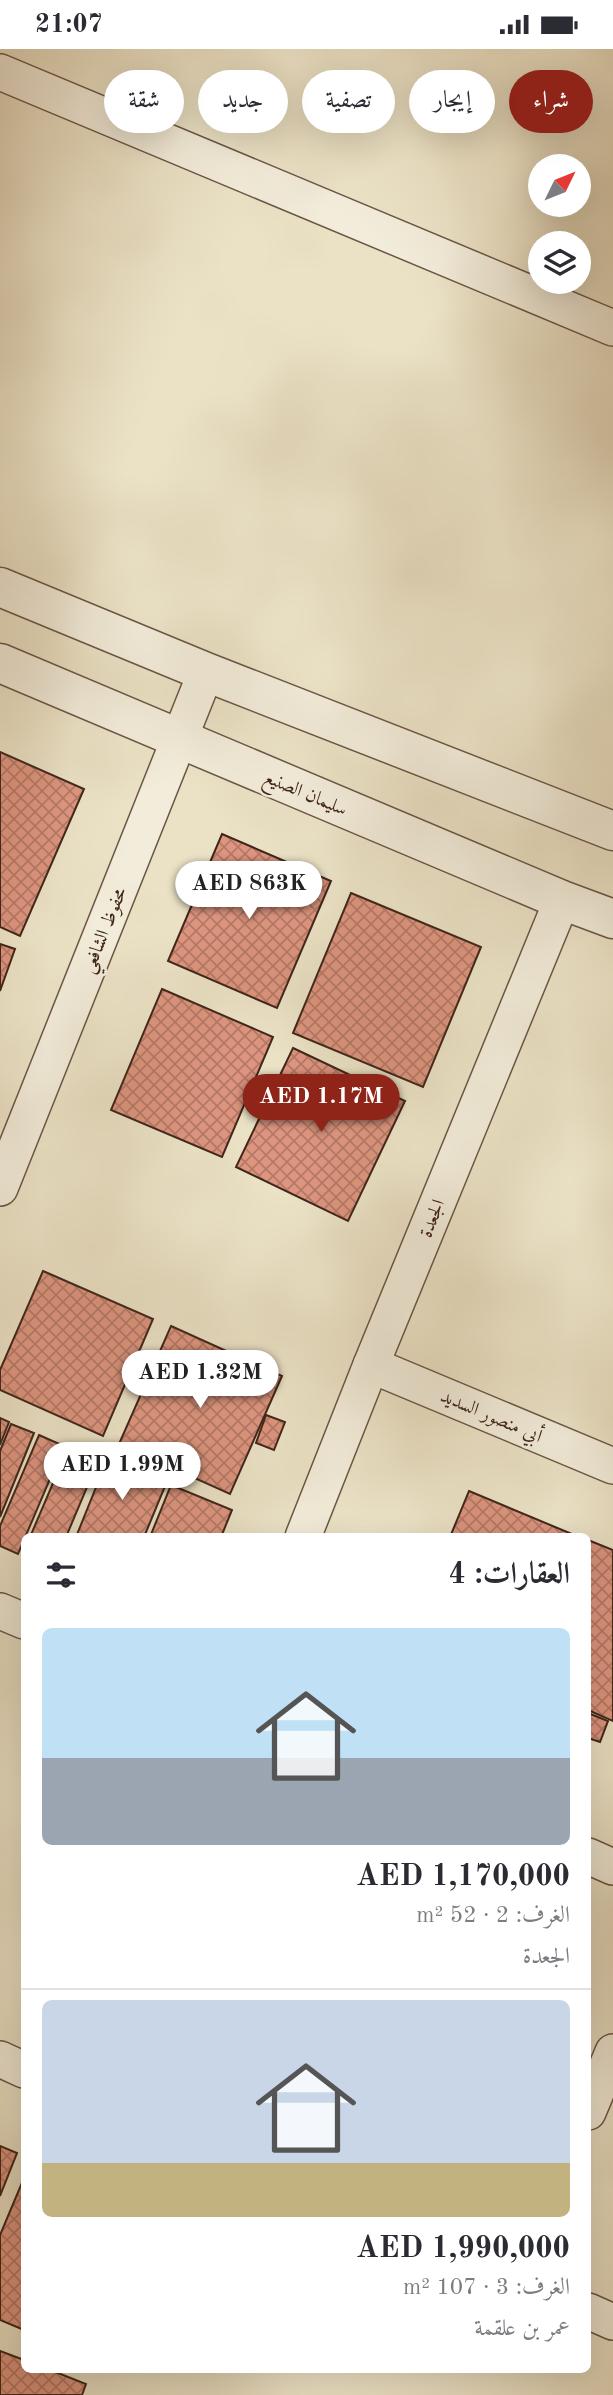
<!DOCTYPE html>
<html lang="ar">
<meta charset="utf-8">
<style>
body{margin:0;font-family:"Old Standard TT",Amiri,serif;background:#f7f7f7;color:#2b2b33;direction:rtl;height:100vh;display:flex;flex-direction:column;font-size:26px;white-space:nowrap}
*{box-sizing:border-box;margin:0}
p{font-size:23px;color:#7c7c81}
.icon{flex:none;width:38px;height:38px;fill:none;stroke:currentColor;stroke-width:2;stroke-linecap:round;stroke-linejoin:round}
.map{position:relative;flex:1;overflow:hidden;direction:ltr}
.panel{position:absolute;left:21px;top:1484px;width:570px;height:840px;display:flex;flex-direction:column;background:#fff;border-radius:10px;box-shadow:0 7px 28px #0002;direction:rtl}
.panel>*{flex:none}
.top-card{position:absolute;left:21px;top:21px;width:572px;height:63px;direction:rtl;display:flex;gap:14px}
.needle{width:46px;rotate:47deg}
.buttons{position:absolute;left:528px;top:105px;display:grid;gap:14px}
.buttons a{display:grid;place-items:center;width:63px;height:63px;border-radius:50%;background:#fff;box-shadow:0 7px 28px #0002;font-size:35px}
.price{position:absolute;translate:-50% -60px;padding:0 16px;border-radius:24px;background:#fff;color:#222;font-size:23px;line-height:46px;filter:drop-shadow(0 2px 4px #0008)}
.price::after{content:'';position:absolute;left:50%;top:42px;width:21px;height:16px;margin-left:-10px;background:inherit;clip-path:polygon(0 0,100% 0,50% 100%)}
.price.on{background:#8f2418;color:#fff}
ul{padding:0;list-style:none}
li{display:grid;align-content:center;gap:14px;height:371px;padding:0 21px}
li+li{border-top:2px solid #e1e1e2}
li span{display:grid;place-items:center;height:217px;border-radius:10px;color:#555}
li>.icon{margin-inline-start:auto}
span .icon{width:126px;height:126px;fill:#fffc;stroke-width:1}
li b{font-size:30px}
h2{display:flex;justify-content:space-between;align-items:center;height:84px;padding:0 21px;font-size:30px}
.tag{padding:0 24px;border-radius:32px;background:#fff;box-shadow:0 7px 28px #0002;font-size:24px;line-height:63px}
.tag.on{background:#8f2418;color:#fff}
.status{display:flex;justify-content:space-between;align-items:center;height:49px;padding:0 35px;background:#fff;direction:ltr}
.status svg{height:19px;fill:currentColor}
.map>svg:first-child{display:block}
.building{fill:url(#building-cross-hatch);stroke:#40261a;stroke-width:2}
.lines{fill:none;stroke-linecap:round;stroke-linejoin:round}
.minor-casing{stroke:#6b5545;stroke-width:38}
.tertiary-casing{stroke:#6b5545;stroke-width:41}
.minor{stroke:#f2ecda;stroke-width:35}
.tertiary{stroke:#f2ecda;stroke-width:38}
.labels{text-anchor:middle;stroke-width:5;stroke-linejoin:round;paint-order:stroke}
.street-label{font-size:19px;fill:#40261a;stroke:#f2ecda}
</style>
<div class="status"><b>21:07</b><svg viewBox="0 0 49 12"><path d="M0 12V9h3v3zM5 12V6h3v6zM10 12V3h3v9zM15 12V0h3v12zM26 1h20v11H26zM47 4h2v5h-2z"/></svg></div>
<div class="map">
<svg width="613" height="2346" viewBox="0 0 613 2346">
<defs>
<pattern id="building-cross-hatch" width="8" height="8" patternUnits="userSpaceOnUse" patternTransform="scale(1.75)"><rect width="8" height="8" fill="#dd957f"/><path d="M0 0l8 8M0 8l8-8" fill="none" stroke="#b57967"/></pattern>
</defs>
<rect width="100%" height="100%" fill="#ebe2c6"/>
<filter id="stains"><feTurbulence type="fractalNoise" baseFrequency=".00286" numOctaves="4"/><feColorMatrix values="0 0 0 0 .2 0 0 0 0 .09 0 0 0 0 .02 0 0 0 .5 -.17"/></filter>
<radialGradient id="worn" r=".72"><stop offset=".6" stop-color="#630" stop-opacity="0"/><stop offset="1" stop-color="#630" stop-opacity=".3"/></radialGradient>
<g class="building">
<path d="M 0,703 L 84,740 L 20,887 L 0,878 Z"/>
<path d="M 222,785 L 331,832 L 277,959 L 168,912 Z"/>
<path d="M 351,844 L 481,898 L 423,1038 L 293,984 Z"/>
<path d="M 0,895 L 15,900 L 0,942 Z"/>
<path d="M 162,940 L 273,988 L 222,1108 L 111,1061 Z"/>
<path d="M 293,999 L 405,1052 L 348,1172 L 236,1118 Z"/>
<path d="M 43,1222 L 153,1270 L 103,1387 L 0,1341 L 0,1321 Z"/>
<path d="M 171,1277 L 282,1327 L 230,1445 L 119,1395 Z"/>
<path d="M 266,1366 L 285,1373 L 274,1401 L 256,1394 Z"/>
<path d="M 0,1369 L 9,1373 L 0,1396 Z"/>
<path d="M 11,1375 L 34,1384 L 0,1468 L 0,1402 Z"/>
<path d="M 39,1386 L 64,1397 L 18,1505 L 0,1497 L 0,1477 Z"/>
<path d="M 68,1399 L 98,1412 L 66,1488 L 30,1488 Z"/>
<path d="M 109,1406 L 168,1430 L 144,1488 L 76,1488 Z"/>
<path d="M 171,1436 L 232,1461 L 221,1488 L 150,1488 Z"/>
<path d="M 469,1442 L 579,1488 L 450,1488 Z"/>
<path d="M 588,1491 L 613,1501 L 613,1672 L 588,1661 Z"/>
<path d="M 588,1664 L 608,1672 L 600,1693 L 588,1689 Z"/>
<path d="M 0,2097 L 17,2104 L 0,2147 Z"/>
<path d="M 24,2129 L 24,2281 L 0,2271 L 0,2186 Z"/>
<path d="M 0,2302 L 24,2311 L 24,2320 L 48,2320 L 86,2335 L 82,2346 L 0,2346 Z"/>
</g>
<g class="lines">
<g class="minor-casing">
<g id="minor">
<path d="M 0,23 L 613,279"/>
<path d="M 0,1139 L 206,623"/>
<path d="M 371,1316 L 613,1417"/>
<path d="M 303,1488 L 371,1316 L 562,851"/>
<path d="M 0,1562 L 24,1572"/>
<path d="M 588,1807 L 613,1818"/>
<path d="M 0,2010 L 24,2021"/>
<path d="M 588,2063 L 613,2003"/>
<path d="M 588,2262 L 613,2273"/>
</g>
</g>
<g class="tertiary-casing">
<g id="tertiary">
<path d="M 0,538 L 206,623 L 613,782"/>
<path d="M 0,614 L 562,851 L 613,870"/>
</g>
</g>
<use href="#minor" class="minor"/>
<use href="#tertiary" class="tertiary"/>
</g>
<g class="labels">
<g class="street-label">
<text transform="translate(306 743) rotate(23)" y="7">سليمان الصنيع</text>
<text transform="translate(103 881) rotate(-68)" y="7">محفوظ الشافعي</text>
<text transform="translate(431 1169) rotate(-68)" y="7">الجعدة</text>
<text transform="translate(492 1366) rotate(23)" y="7">أبي منصور السديد</text>
</g>
</g>
<rect width="100%" height="100%" filter="url(#stains)"/>
<rect width="100%" height="100%" fill="url(#worn)"/>
</svg>
<div class="buttons">
<a><svg class="needle" viewBox="-14 -14 28 28"><path d="M0-13l5 13h-10z" fill="#e53935"/><path d="M0 13l5-13h-10z" fill="#7c7c81"/></svg></a>
<a><svg class="icon" aria-label="layers" viewBox="0 0 24 24"><path d="M12 4l9 5-9 5-9-5zM3 14l9 5 9-5"/></svg></a>
</div>
<b class="price" style="left:249px;top:872px">AED 863K</b>
<b class="price on" style="left:321px;top:1085px">AED 1.17M</b>
<b class="price" style="left:200px;top:1361px">AED 1.32M</b>
<b class="price" style="left:122px;top:1453px">AED 1.99M</b>
<div class="top-card">
<a class="tag on">شراء</a>
<a class="tag">إيجار</a>
<a class="tag">تصفية</a>
<a class="tag">جديد</a>
<a class="tag">شقة</a>
</div>
<section class="panel">
<h2>العقارات: 4<svg class="icon" aria-label="filters" viewBox="0 0 24 24"><path d="M4 7h16M4 17h16"/><circle cx="9" cy="7" r="2"/><circle cx="15" cy="17" r="2"/></svg></h2>
<ul>
<li><span style="background:linear-gradient(#bfe0f5 60%,#9aa5b1 0)"><svg class="icon" aria-label="home" viewBox="0 0 24 24"><path d="M3 11l9-7 9 7M6 9v11h12V9"/></svg></span><div><b>AED 1,170,000</b><p>الغرف: 2 · 52 m²</p><p>الجعدة</p></div></li>
<li><span style="background:linear-gradient(#c9d6e8 75%,#c2b280 0)"><svg class="icon" aria-label="home" viewBox="0 0 24 24"><path d="M3 11l9-7 9 7M6 9v11h12V9"/></svg></span><div><b>AED 1,990,000</b><p>الغرف: 3 · 107 m²</p><p>عمر بن علقمة</p></div></li>
</ul>
</section>
</div>
